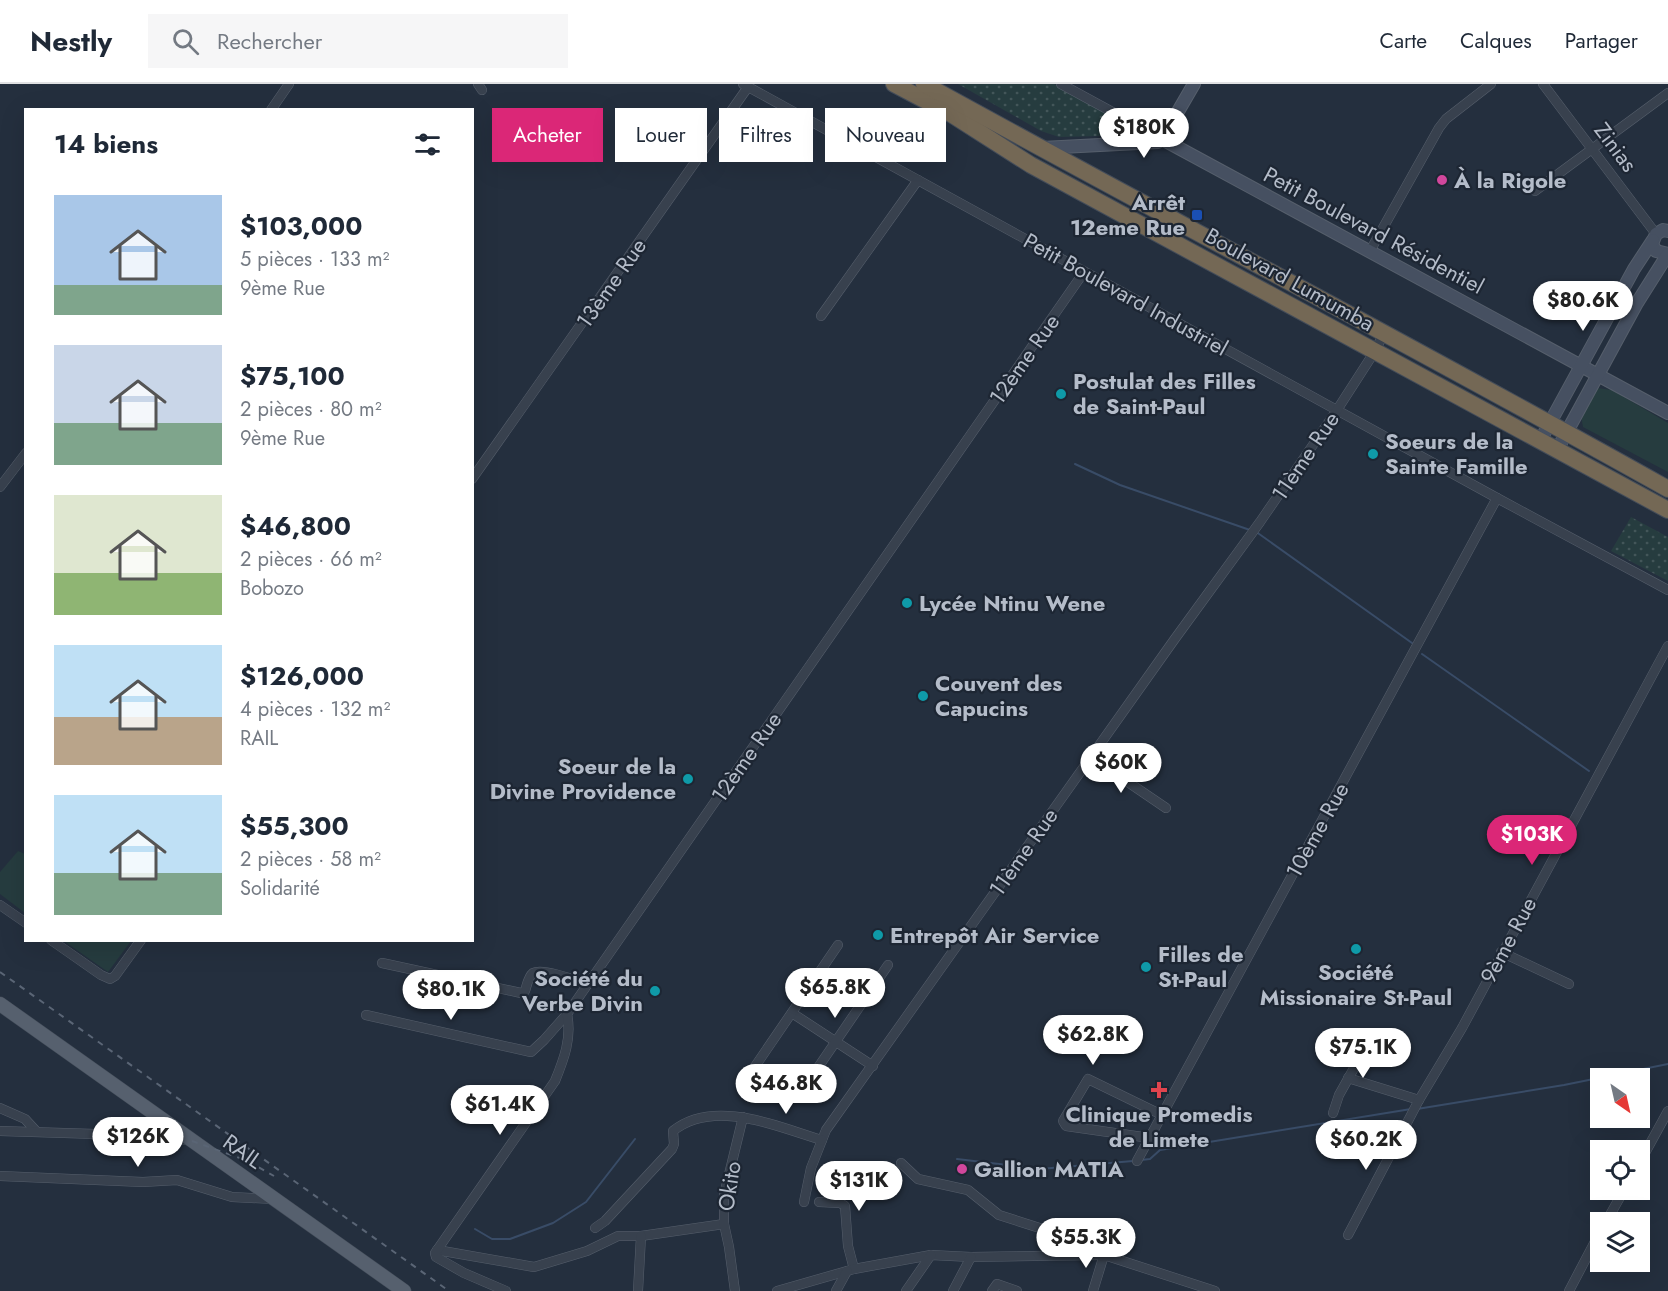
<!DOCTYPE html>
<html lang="fr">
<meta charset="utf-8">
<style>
body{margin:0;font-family:Jost,sans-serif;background:#f6f6f7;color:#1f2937;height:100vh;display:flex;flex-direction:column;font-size:22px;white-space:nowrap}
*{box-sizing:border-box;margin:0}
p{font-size:20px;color:#747a83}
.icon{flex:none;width:33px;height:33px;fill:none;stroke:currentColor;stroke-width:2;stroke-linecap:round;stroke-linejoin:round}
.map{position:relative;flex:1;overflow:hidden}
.drawer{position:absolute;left:24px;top:24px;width:450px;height:834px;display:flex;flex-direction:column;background:#fff;border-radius:0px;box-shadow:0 6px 24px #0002}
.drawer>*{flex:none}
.hud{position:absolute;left:492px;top:24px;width:570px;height:54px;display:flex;gap:12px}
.needle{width:39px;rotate:146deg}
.tools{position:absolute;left:1590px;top:984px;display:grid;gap:12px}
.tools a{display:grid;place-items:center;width:60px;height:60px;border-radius:0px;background:#fff;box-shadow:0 6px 24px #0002;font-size:30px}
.price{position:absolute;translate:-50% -51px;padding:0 14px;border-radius:21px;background:#fff;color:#222;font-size:20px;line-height:39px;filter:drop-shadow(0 2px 3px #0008)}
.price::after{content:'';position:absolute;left:50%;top:36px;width:18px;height:14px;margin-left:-9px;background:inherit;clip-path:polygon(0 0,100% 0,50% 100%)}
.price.selected{background:#db2777;color:#fff}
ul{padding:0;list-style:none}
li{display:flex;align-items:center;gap:18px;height:150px;padding:0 30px}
li span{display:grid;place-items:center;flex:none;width:168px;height:120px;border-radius:0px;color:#555}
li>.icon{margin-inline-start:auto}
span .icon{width:72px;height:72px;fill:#fffc;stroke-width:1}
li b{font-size:26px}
h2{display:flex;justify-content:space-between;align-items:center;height:72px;padding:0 30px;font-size:26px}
.chip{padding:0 21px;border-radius:0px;background:#fff;box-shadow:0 6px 24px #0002;font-size:21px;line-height:54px}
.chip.selected{background:#db2777;color:#fff}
header{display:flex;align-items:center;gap:36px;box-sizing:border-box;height:84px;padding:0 30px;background:#fff;border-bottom:2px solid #e0e1e3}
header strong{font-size:28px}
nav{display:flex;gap:33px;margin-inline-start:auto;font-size:21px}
.search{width:420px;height:54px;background:#f6f6f7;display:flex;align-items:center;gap:15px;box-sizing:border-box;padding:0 21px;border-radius:0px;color:#747a83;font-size:22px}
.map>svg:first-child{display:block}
.green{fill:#263c3f}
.garden{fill:url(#garden-dots)}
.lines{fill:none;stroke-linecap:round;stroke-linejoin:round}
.stream{stroke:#394c67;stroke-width:2}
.street-casing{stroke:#565f6c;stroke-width:10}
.secondary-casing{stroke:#565f6c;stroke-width:14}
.primary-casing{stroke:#414a57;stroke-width:15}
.highway-casing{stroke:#434c59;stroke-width:18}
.street{stroke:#38414e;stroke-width:9}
.secondary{stroke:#465061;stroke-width:12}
.primary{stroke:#56606e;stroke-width:14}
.highway{stroke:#746855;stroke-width:16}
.rail{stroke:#5a6575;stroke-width:2;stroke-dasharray:6 6;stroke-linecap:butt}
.hotel-dot{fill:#d1479c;stroke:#1d2633;stroke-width:2}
.transit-dot{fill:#1a4fb4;stroke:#1d2633;stroke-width:2}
.culture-dot{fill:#0f9aa8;stroke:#1d2633;stroke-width:2}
.health-dot{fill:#e0444e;stroke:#1d2633;stroke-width:2}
.labels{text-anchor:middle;stroke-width:4.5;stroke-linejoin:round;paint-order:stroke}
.street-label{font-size:22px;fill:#b4bcc9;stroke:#1d2633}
.poi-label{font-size:22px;font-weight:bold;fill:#b4bcc9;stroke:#1d2633;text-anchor:start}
</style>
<header>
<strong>Nestly</strong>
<div class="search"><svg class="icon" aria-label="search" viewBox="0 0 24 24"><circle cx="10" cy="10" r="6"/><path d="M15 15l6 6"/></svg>Rechercher</div>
<nav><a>Carte</a><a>Calques</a><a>Partager</a></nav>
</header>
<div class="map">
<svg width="1668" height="1207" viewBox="0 0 1668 1207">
<defs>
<pattern id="garden-dots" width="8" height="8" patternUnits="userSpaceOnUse" patternTransform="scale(1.5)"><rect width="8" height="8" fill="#263c3f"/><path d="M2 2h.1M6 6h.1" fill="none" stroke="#435659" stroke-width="1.8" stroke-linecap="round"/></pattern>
</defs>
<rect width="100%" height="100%" fill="#242f3e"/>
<g class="green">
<path d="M 1597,304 L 1612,306 L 1668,339 L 1668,388 L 1583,343 L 1581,332 Z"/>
<path d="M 18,767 L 25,770 L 25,829 L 0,810 L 0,788 Z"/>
<path d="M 64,857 L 131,857 L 108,888 Z"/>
</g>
<g class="garden">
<path d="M 958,0 L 1054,0 L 1142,46 L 1140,51 L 1059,53 L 1041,47 Z"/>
<path d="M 1631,433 L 1668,453 L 1668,497 L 1611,467 Z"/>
</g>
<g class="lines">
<g class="stream">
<path d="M 1075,380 L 1120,401 L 1250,446"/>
<path d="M 1255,447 L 1412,559"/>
<path d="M 1422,570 L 1589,687"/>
<path d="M 1417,1025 L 1564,1001 L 1668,980"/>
<path d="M 957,1075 L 1040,1085 L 1133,1077"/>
<path d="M 1141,1076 L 1150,1075 L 1160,1066 L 1411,1025"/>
<path d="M 475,1145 L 492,1155 L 510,1155 L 553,1139 L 586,1118 L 635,1055"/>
</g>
<g class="street-casing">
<g id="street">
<path d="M 478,0 L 482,6"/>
<path d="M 743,0 L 1497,414 L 1668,506"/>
<path d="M 1061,0 L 1162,55"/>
<path d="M 1543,0 L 1656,150"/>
<path d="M 271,26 L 289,0"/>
<path d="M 1535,107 L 1668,9"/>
<path d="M 1370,167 L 1439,44 L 1446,35 L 1491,0"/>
<path d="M 821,232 L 918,96"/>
<path d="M 472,395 L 748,3"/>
<path d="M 0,403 L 26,369"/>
<path d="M 1091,673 L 1166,724"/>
<path d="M 0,821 L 26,839"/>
<path d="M 51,856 L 101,891 L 110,895 L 115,892 L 141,856"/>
<path d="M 1501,868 L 1569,900"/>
<path d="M 382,879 L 521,909 L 525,907 C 527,901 528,893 533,889 C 543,884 575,896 587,900"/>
<path d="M 792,929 L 873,982"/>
<path d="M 366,931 L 531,968 L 544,956 L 567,930 L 1084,188"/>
<path d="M 1348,994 L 1419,1016"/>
<path d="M 743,1000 L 838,861"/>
<path d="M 804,1004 L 888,881"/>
<path d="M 0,1024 L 25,1035 L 36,1047"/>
<path d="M 1333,1029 L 1339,1011 L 1372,952"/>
<path d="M 0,1047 L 128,1051 L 190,1056"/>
<path d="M 1150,1054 L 1066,1042 L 1063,1037 L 1088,995 L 1162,1031"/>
<path d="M 1137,1077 L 1497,414"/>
<path d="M 1640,1078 L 1668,1027"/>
<path d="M 901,1079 L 918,1095 L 968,1106 L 999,1131 L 1068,1153 L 1088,1161 L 1104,1171 L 1215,1207"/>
<path d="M 0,1092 L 143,1098 L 177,1096 L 232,1113 L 273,1115"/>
<path d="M 804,1118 L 811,1084 L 826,1046 L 1174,556 L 1260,438 L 1337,326 L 1375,267 L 1384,249"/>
<path d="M 819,1118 L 840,1119 L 845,1122 L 848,1162 L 854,1185"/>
<path d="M 1606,1138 L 1624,1106"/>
<path d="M 595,1144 L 605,1137 L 672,1065 L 674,1060 L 673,1047 C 714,1014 778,1043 822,1056"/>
<path d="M 1348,1151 L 1419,1016 L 1462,944 L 1668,562"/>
<path d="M 437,1166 L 534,1183 L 587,1167 L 618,1152 L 641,1152 L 724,1140"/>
<path d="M 506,1207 L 464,1189 L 436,1173 L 435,1169 L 555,997 C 564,975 572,954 567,930"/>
<path d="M 638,1207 L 641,1152"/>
<path d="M 735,1207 L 729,1163 L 724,1140 L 724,1111 L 743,1033"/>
<path d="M 777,1207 L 854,1185 L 931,1171 L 971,1173 L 1104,1171"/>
<path d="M 836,1207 L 847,1187"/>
<path d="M 906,1207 L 931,1171"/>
<path d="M 953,1207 L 971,1173"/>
<path d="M 992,1207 L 997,1200 L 1017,1207"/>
<path d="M 1093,1207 L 1104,1171"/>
<path d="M 1569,1207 L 1600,1148"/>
</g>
</g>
<g class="secondary-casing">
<g id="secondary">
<path d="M 1162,55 L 1668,329"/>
<path d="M 1042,64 L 1158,58 L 1162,55 L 1194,0"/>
<path d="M 1668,147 L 1663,146 L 1656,150 L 1652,160 L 1656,167 L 1668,170"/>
<path d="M 1540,357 L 1634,185 L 1653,156"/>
<path d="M 1557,366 L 1637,219 L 1668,170"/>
</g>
</g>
<g class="primary-casing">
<path id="primary" d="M 0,920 L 404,1207"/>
</g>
<g class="highway-casing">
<g id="highway">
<path d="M 894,0 L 951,30 L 1031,81 L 1668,426"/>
<path d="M 924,0 C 1171,136 1422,267 1668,405"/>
</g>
</g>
<use href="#street" class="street"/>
<use href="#secondary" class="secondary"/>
<use href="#primary" class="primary"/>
<use href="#highway" class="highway"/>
<g class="rail">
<path d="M 0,888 L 449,1207"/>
<path d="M 192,1057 L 248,1077 L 274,1092"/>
</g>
</g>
<g class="hotel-dot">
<circle cx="1442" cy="96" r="6"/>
<circle cx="962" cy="1085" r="6"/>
</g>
<rect class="transit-dot" x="1191" y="125" width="12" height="12" rx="3"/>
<g class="culture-dot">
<circle cx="1061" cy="310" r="6"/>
<circle cx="1373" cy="370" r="6"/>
<circle cx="907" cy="519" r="6"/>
<circle cx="923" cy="612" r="6"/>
<circle cx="688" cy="695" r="6"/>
<circle cx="878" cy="851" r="6"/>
<circle cx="1356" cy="865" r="6"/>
<circle cx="1146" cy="883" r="6"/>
<circle cx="655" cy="907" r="6"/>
</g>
<path class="health-dot" d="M1156 997h6v6h6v6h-6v6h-6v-6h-6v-6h6z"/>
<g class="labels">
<g class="street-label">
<text transform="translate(1616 63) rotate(53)" y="8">Zinias</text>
<text transform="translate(1374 146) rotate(28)" y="8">Petit Boulevard Résidentiel</text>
<text transform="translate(1290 195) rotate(29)" y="8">Boulevard Lumumba</text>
<text transform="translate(611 199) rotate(-55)" y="8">13ème Rue</text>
<text transform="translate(1126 210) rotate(29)" y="8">Petit Boulevard Industriel</text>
<text transform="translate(1024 275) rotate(-55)" y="8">12ème Rue</text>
<text transform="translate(1305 372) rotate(-56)" y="8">11ème Rue</text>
<text transform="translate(746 673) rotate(-55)" y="8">12ème Rue</text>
<text transform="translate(1317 746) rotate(-61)" y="8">10ème Rue</text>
<text transform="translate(1023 768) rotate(-55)" y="8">11ème Rue</text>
<text transform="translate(1508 856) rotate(-62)" y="8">9ème Rue</text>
<text transform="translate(243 1067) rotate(35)" y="8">RAIL</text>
<text transform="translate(729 1102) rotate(-81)" y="8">Okito</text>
</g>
<g class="poi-label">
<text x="1454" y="104">À la Rigole</text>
<text x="1185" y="126" text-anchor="end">Arrêt<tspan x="1185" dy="25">12eme Rue</tspan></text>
<text x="1073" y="305">Postulat des Filles<tspan x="1073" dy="25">de Saint-Paul</tspan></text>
<text x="1385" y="365">Soeurs de la<tspan x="1385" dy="25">Sainte Famille</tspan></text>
<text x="919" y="527">Lycée Ntinu Wene</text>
<text x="935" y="607">Couvent des<tspan x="935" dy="25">Capucins</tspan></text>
<text x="676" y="690" text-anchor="end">Soeur de la<tspan x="676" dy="25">Divine Providence</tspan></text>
<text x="890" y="859">Entrepôt Air Service</text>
<text x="1158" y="878">Filles de<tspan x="1158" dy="25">St-Paul</tspan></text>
<text x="1356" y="896" text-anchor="middle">Société<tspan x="1356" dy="25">Missionaire St-Paul</tspan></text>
<text x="643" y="902" text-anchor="end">Société du<tspan x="643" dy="25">Verbe Divin</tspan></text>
<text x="1159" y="1038" text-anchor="middle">Clinique Promedis<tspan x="1159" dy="25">de Limete</tspan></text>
<text x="974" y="1093">Gallion MATIA</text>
</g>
</g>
</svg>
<div class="tools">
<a><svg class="needle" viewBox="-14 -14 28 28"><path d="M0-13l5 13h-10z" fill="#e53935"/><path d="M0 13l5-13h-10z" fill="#747a83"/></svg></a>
<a><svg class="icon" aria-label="locate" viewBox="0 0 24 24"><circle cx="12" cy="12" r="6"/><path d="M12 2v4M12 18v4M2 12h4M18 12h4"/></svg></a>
<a><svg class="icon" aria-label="layers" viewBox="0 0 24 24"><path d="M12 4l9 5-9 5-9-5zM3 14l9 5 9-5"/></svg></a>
</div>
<b class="price" style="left:1144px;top:75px">$180K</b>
<b class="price" style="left:1583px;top:248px">$80.6K</b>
<b class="price" style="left:1121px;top:710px">$60K</b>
<b class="price selected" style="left:1532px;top:782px">$103K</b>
<b class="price" style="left:835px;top:935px">$65.8K</b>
<b class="price" style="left:451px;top:937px">$80.1K</b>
<b class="price" style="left:1093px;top:982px">$62.8K</b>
<b class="price" style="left:1363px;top:995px">$75.1K</b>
<b class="price" style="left:786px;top:1031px">$46.8K</b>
<b class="price" style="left:500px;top:1052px">$61.4K</b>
<b class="price" style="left:138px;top:1084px">$126K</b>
<b class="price" style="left:1366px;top:1087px">$60.2K</b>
<b class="price" style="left:859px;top:1128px">$131K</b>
<b class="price" style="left:1086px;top:1185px">$55.3K</b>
<div class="hud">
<a class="chip selected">Acheter</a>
<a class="chip">Louer</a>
<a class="chip">Filtres</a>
<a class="chip">Nouveau</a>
</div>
<section class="drawer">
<h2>14 biens<svg class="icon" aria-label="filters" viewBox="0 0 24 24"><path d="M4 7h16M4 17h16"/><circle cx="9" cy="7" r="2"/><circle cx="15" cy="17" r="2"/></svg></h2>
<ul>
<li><span style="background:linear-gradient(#a9c7e8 75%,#7fa58c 0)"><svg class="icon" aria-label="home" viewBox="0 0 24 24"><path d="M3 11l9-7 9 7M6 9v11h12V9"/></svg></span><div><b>$103,000</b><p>5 pièces · 133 m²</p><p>9ème Rue</p></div></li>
<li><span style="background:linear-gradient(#c9d6e8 65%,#7fa58c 0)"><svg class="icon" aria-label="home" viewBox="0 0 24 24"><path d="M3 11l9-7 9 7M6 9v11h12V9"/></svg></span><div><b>$75,100</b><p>2 pièces · 80 m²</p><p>9ème Rue</p></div></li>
<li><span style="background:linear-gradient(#dfe7d0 65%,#8fb573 0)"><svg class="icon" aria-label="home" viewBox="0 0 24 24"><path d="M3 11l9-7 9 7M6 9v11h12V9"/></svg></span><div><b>$46,800</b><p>2 pièces · 66 m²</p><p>Bobozo</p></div></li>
<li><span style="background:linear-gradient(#bfe0f5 60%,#b9a48a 0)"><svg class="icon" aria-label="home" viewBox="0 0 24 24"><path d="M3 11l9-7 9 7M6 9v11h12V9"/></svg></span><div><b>$126,000</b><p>4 pièces · 132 m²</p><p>RAIL</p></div></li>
<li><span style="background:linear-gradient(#bfe0f5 65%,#7fa58c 0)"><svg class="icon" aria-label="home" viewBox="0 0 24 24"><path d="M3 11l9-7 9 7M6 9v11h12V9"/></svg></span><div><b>$55,300</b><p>2 pièces · 58 m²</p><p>Solidarité</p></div></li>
</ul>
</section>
</div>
